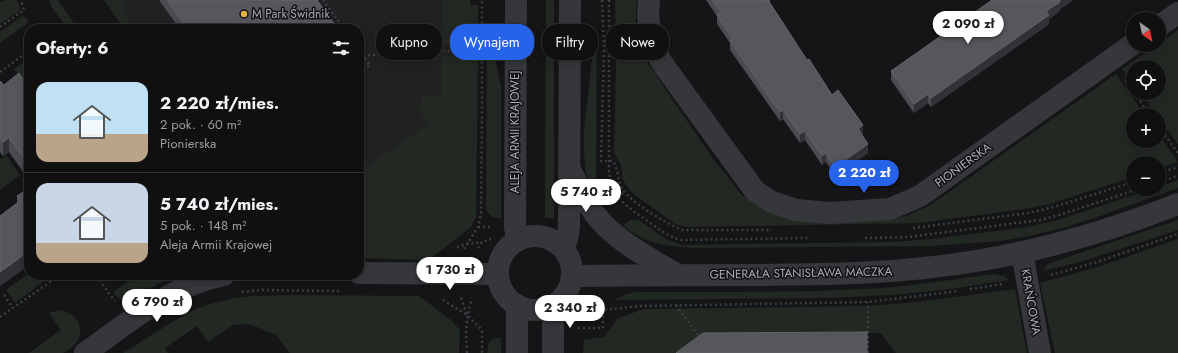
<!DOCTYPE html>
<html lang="pl">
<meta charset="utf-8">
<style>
body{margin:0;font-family:Jost,sans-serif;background:#19191a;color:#f1f3f6;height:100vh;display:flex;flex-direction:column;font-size:15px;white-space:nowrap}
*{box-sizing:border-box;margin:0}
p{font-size:13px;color:#9c9d9f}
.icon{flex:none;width:22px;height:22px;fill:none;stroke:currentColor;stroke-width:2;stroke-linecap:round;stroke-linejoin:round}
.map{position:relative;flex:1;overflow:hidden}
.sheet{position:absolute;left:24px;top:24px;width:340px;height:256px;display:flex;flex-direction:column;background:#101011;border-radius:16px;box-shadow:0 2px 10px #0003,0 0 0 1px #303031}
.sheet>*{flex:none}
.top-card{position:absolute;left:376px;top:24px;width:380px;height:36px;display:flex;gap:8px}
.needle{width:26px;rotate:147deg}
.controls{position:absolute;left:1126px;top:12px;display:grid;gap:8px}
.controls a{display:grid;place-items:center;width:40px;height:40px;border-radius:50%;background:#101011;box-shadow:0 2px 10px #0003,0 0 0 1px #303031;font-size:20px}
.price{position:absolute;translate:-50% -34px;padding:0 9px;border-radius:14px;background:#fff;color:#222;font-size:13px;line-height:26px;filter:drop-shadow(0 1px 2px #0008)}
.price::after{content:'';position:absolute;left:50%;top:24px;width:12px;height:9px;margin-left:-6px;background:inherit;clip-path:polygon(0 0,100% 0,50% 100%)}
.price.selected{background:#2563eb;color:#fff}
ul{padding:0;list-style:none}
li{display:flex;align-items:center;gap:12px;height:100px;padding:0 12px}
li+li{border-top:1px solid #303031}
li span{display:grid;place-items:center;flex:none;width:112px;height:80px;border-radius:12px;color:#555}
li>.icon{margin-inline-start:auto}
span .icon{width:48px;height:48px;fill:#fffc;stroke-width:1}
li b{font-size:17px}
h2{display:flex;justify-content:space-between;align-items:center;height:48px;padding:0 12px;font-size:17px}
.tag{padding:0 14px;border-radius:16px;background:#101011;box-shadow:0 2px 10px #0003,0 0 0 1px #303031;font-size:14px;line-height:36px}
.tag.selected{background:#2563eb;color:#fff}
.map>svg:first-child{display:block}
.built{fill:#212124}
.green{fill:#222923}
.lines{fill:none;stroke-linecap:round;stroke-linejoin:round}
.path{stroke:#3d3e42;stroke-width:2.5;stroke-dasharray:2 3;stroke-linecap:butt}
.minor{stroke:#36373b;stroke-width:22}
.wall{fill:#4b4c51}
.shaded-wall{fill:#313235}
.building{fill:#55575b;stroke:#626469}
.poi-dot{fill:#e0b344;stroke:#101012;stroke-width:1.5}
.labels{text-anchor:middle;stroke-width:3;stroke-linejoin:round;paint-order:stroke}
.poi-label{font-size:12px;fill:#a8acb5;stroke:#101012;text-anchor:start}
.street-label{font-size:12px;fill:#a8acb5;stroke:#101012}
</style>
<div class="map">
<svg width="1178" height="353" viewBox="0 0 1178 353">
<rect width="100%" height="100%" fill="#151517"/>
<path class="built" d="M 108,0 L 451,0 L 453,56 L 449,97 L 359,230 L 359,29 L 129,29 Z"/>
<g class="green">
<path d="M 6,0 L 17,0 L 20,7 L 19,11 L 0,24 L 0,2 Z"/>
<path d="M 49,0 L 58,0 L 78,29 L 68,29 L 51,6 Z"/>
<path d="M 104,0 L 122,0 L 126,5 L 124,13 L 136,29 L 124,29 Z"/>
<path d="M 443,0 L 470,0 L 470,5 L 478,5 L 478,45 L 443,45 Z"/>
<path d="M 546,0 L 554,0 L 554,218 L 545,218 Z"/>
<path d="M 615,0 L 637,0 C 634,21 637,43 647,62 L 713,159 L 742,195 L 765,210 L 776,215 L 796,219 L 897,218 L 909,215 L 932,204 L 1116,74 L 1145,115 L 1133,115 L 1133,141 L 1159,141 L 1159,135 L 1178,162 L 1159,168 L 1159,163 L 1133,163 L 1133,177 L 1053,203 L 1024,209 L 920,223 L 686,227 L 675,224 L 631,192 L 623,180 L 621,166 L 614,152 L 616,61 Z"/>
<path d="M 22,16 L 25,17 L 29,22 L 0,43 L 0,32 Z"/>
<path d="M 487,27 L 489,27 L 501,87 L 501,218 C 492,218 489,216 486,208 Z"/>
<path d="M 1178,30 L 1178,144 L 1159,119 L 1159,115 L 1156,115 L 1140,93 L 1159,93 L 1159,67 L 1133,67 L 1133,84 L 1122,69 L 1157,45 L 1159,45 L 1159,44 Z"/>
<path d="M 595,32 L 597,32 L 596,195 L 586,173 L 584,153 L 584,131 Z"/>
<path d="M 442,56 L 478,56 L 476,217 L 471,227 L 429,260 L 359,258 L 359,172 L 428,124 L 416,106 L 422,102 L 422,96 L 441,96 Z"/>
<path d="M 29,58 L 29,90 L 14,69 Z"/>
<path d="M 6,155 L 20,175 L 0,190 L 0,160 Z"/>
<path d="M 1178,180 L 1178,188 L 1100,216 L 1063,228 L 1029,236 L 1001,241 L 929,246 L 693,248 C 664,246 647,244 623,226 L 630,220 L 639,220 L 667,240 L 683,245 L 893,242 L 932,239 L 1027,227 L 1058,220 L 1152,189 L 1159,189 L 1159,187 Z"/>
<path d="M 1178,220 L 1178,230 L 1166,234 L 1080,262 L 1043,271 L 1047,265 L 1056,261 Z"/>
<path d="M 1178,239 L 1178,353 L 1055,353 L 1040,283 L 1101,266 Z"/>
<path d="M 29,273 L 29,275 L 52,275 L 15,303 L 6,290 Z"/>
<path d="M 993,274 L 1004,276 L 1009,280 L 951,289 L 892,295 L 829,298 L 614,300 L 627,294 L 637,292 C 718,292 800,293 882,288 C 919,285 956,279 993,274 Z"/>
<path d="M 138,275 L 176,275 L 151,288 L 136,299 L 131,292 L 120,300 L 113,292 Z"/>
<path d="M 1015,289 L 1027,353 L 896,353 L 881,333 L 702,336 L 679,353 L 583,353 L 584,340 L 604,337 L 618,318 L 644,309 L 868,306 L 917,302 Z"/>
<path d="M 289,295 L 419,296 L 451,320 L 460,330 L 459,353 L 290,353 L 276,335 L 252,325 L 243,324 L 233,325 L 208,342 L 197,326 L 165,348 L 168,353 L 123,353 L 187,313 L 206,305 L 235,298 L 251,296 Z"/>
<path d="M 59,310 C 85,314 88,342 63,353 C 58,353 36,353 29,353 L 61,330 L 49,313 Z"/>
<path d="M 494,338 L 501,338 L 501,353 L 487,353 L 489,342 Z"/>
</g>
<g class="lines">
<g class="path">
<path d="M 323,0 L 344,29"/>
<path d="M 602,0 L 604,52 L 601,161 L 613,161 C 619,170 617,180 623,190 C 632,203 668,225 683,230 L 772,230"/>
<path d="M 609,0 L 609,171 C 611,198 629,208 649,222 C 659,229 668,237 681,240 L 810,238"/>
<path d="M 0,27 L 24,10 L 21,0"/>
<path d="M 359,50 L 370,65 L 359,73"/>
<path d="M 363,56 L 408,51 L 482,51"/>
<path d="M 0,72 L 29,51"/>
<path d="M 1125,80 L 1133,91"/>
<path d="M 1134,93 L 1150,115"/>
<path d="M 1159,127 L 1178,153"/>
<path d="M 1159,173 L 1178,167"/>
<path d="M 1169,179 L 1178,176"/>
<path d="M 618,198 L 624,191"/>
<path d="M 478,227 L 491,227"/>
<path d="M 913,228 L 1028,213 L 1054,207 L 1133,182"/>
<path d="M 865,238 L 908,237 L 1040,220 L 1059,215 L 1139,189"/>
<path d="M 457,247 L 467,244 L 481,242"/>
<path d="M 478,248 L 482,242 L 491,239"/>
<path d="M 464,249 L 478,227 L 481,213 L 482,117 L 482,0"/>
<path d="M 1051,275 L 1097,262 L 1178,234"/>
<path d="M 100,280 L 110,295 L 115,301"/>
<path d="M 970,289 L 1003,284"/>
<path d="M 242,292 L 261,290 L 341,291"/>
<path d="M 4,295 L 13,308"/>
<path d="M 461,298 L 467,315 L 482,330 L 482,353"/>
<path d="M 443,300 L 467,315"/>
<path d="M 676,305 L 700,338"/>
<path d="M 0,317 L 60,275"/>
<path d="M 578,328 L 603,328 L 603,310 L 639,306 L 868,302 L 959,291"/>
<path d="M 467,353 C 465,333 466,317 472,298"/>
<path d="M 868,353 L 868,302"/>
</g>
<g class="minor">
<path d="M 516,0 L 515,227 L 517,240"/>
<path d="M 649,0 L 648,16 L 652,43 L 662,63 L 755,191 L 772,202 L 796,210 L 830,213 L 890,209 L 920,196 L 1133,44"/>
<path d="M 1159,26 L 1178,13"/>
<path d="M 570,170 C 578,184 585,200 594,213 C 615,241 649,258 678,275"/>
<circle cx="535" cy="273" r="37"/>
<path d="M 563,248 L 567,239 L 569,227 L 570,0"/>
<path d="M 1022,252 L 1040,353"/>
<path d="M 359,273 L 498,274"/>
<path d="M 572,276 C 636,275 700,275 764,275 C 817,274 871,274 924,268 C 1012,259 1097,236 1178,204"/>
<path d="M 517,305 L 517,353"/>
<path d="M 85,353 C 128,323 171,285 224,275"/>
<path d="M 553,353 L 553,305"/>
</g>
</g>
<g class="wall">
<path d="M 159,0 L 317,0 L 338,29 L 180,29 Z"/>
<path d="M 706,0 L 770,0 L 770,3 L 807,60 L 832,95 L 863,134 L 862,135 L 868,153 L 835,176 L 826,162 L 822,165 L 805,140 L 800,143 L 783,119 L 780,121 L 730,50 L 730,43 L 717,24 L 717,16 Z"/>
<path d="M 992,0 L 1073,0 L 1060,9 L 1060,11 L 1049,19 L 1049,24 L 931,107 L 928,103 L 914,113 L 891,80 L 891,71 Z"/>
<path d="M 0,81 L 4,85 L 29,87 L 29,180 L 9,152 L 3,156 L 0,152 Z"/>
<path d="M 29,188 L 29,265 L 0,286 L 0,216 L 17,203 L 17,196 Z"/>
</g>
<g class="shaded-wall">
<path d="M 1060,0 L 1073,0 L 1060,9 L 1060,11 L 1049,19 L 1049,24 L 931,107 L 931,98 L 1046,11 Z"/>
<path d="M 928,94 L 928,103 L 914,113 L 914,104 Z"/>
<path d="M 783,110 L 783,119 L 780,121 L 780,112 Z"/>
<path d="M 863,125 L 863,134 L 858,138 L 858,129 Z"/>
<path d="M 805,131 L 805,140 L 800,143 L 800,134 Z"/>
<path d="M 9,138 L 9,152 L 3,156 L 3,142 Z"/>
<path d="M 868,144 L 868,153 L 835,176 L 835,167 Z"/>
<path d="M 826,153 L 826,162 L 822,165 L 822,156 Z"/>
<path d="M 29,251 L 29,265 L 0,286 L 0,272 Z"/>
</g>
<g class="building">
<path d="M 167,0 L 317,0 L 338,29 L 188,29 Z"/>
<path d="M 712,0 L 768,0 L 807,60 L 809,59 L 832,95 L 838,90 L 863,125 L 858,129 L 868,144 L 835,167 L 826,153 L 822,156 L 805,131 L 800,134 L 783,110 L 780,112 L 730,41 L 733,39 L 717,15 L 721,12 Z"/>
<path d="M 992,0 L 1060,0 L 1059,1 L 1060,2 L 1046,11 L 1049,15 L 931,98 L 928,94 L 914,104 L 891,71 Z"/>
<path d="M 19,73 L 29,87 L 29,165 L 9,138 L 3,142 L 0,137 L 0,81 L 4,85 Z"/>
<path d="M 29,188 L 29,251 L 0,272 L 0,216 L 20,201 L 17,196 Z"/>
<path d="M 867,332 L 867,353 L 676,353 L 703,333 Z"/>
</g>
<circle class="poi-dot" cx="244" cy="14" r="4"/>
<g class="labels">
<g class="poi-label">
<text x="252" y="18">M Park Świdnik</text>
</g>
<g class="street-label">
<text transform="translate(515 132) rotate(-90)" y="4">ALEJA ARMII KRAJOWEJ</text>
<text transform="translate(963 165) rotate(-36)" y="4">PIONIERSKA</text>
<text transform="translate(801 273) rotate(-1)" y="4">GENERAŁA STANISŁAWA MACZKA</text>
<text transform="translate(1031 302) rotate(80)" y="4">KRAŃCOWA</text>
</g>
</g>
</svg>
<div class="controls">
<a><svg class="needle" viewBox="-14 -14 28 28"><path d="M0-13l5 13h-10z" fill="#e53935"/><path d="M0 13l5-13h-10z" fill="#9c9d9f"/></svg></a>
<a><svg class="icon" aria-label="locate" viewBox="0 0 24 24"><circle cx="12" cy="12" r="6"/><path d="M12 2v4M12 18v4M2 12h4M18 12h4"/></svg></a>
<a>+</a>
<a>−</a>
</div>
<b class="price" style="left:968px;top:45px">2 090 zł</b>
<b class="price selected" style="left:864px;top:194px">2 220 zł</b>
<b class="price" style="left:586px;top:213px">5 740 zł</b>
<b class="price" style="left:450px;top:291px">1 730 zł</b>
<b class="price" style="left:157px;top:323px">6 790 zł</b>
<b class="price" style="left:570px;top:329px">2 340 zł</b>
<div class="top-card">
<a class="tag">Kupno</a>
<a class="tag selected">Wynajem</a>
<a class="tag">Filtry</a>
<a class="tag">Nowe</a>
</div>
<section class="sheet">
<h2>Oferty: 6<svg class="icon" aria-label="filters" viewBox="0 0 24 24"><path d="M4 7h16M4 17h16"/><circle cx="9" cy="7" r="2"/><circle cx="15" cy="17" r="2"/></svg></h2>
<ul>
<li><span style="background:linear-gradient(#bfe0f5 65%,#b9a48a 0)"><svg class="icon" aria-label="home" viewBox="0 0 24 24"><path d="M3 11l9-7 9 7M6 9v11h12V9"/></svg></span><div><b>2 220 zł/mies.</b><p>2 pok. · 60 m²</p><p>Pionierska</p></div></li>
<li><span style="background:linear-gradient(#c9d6e8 75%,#b9a48a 0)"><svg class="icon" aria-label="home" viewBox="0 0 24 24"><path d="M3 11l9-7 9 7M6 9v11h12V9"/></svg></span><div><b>5 740 zł/mies.</b><p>5 pok. · 148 m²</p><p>Aleja Armii Krajowej</p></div></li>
</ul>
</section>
</div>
